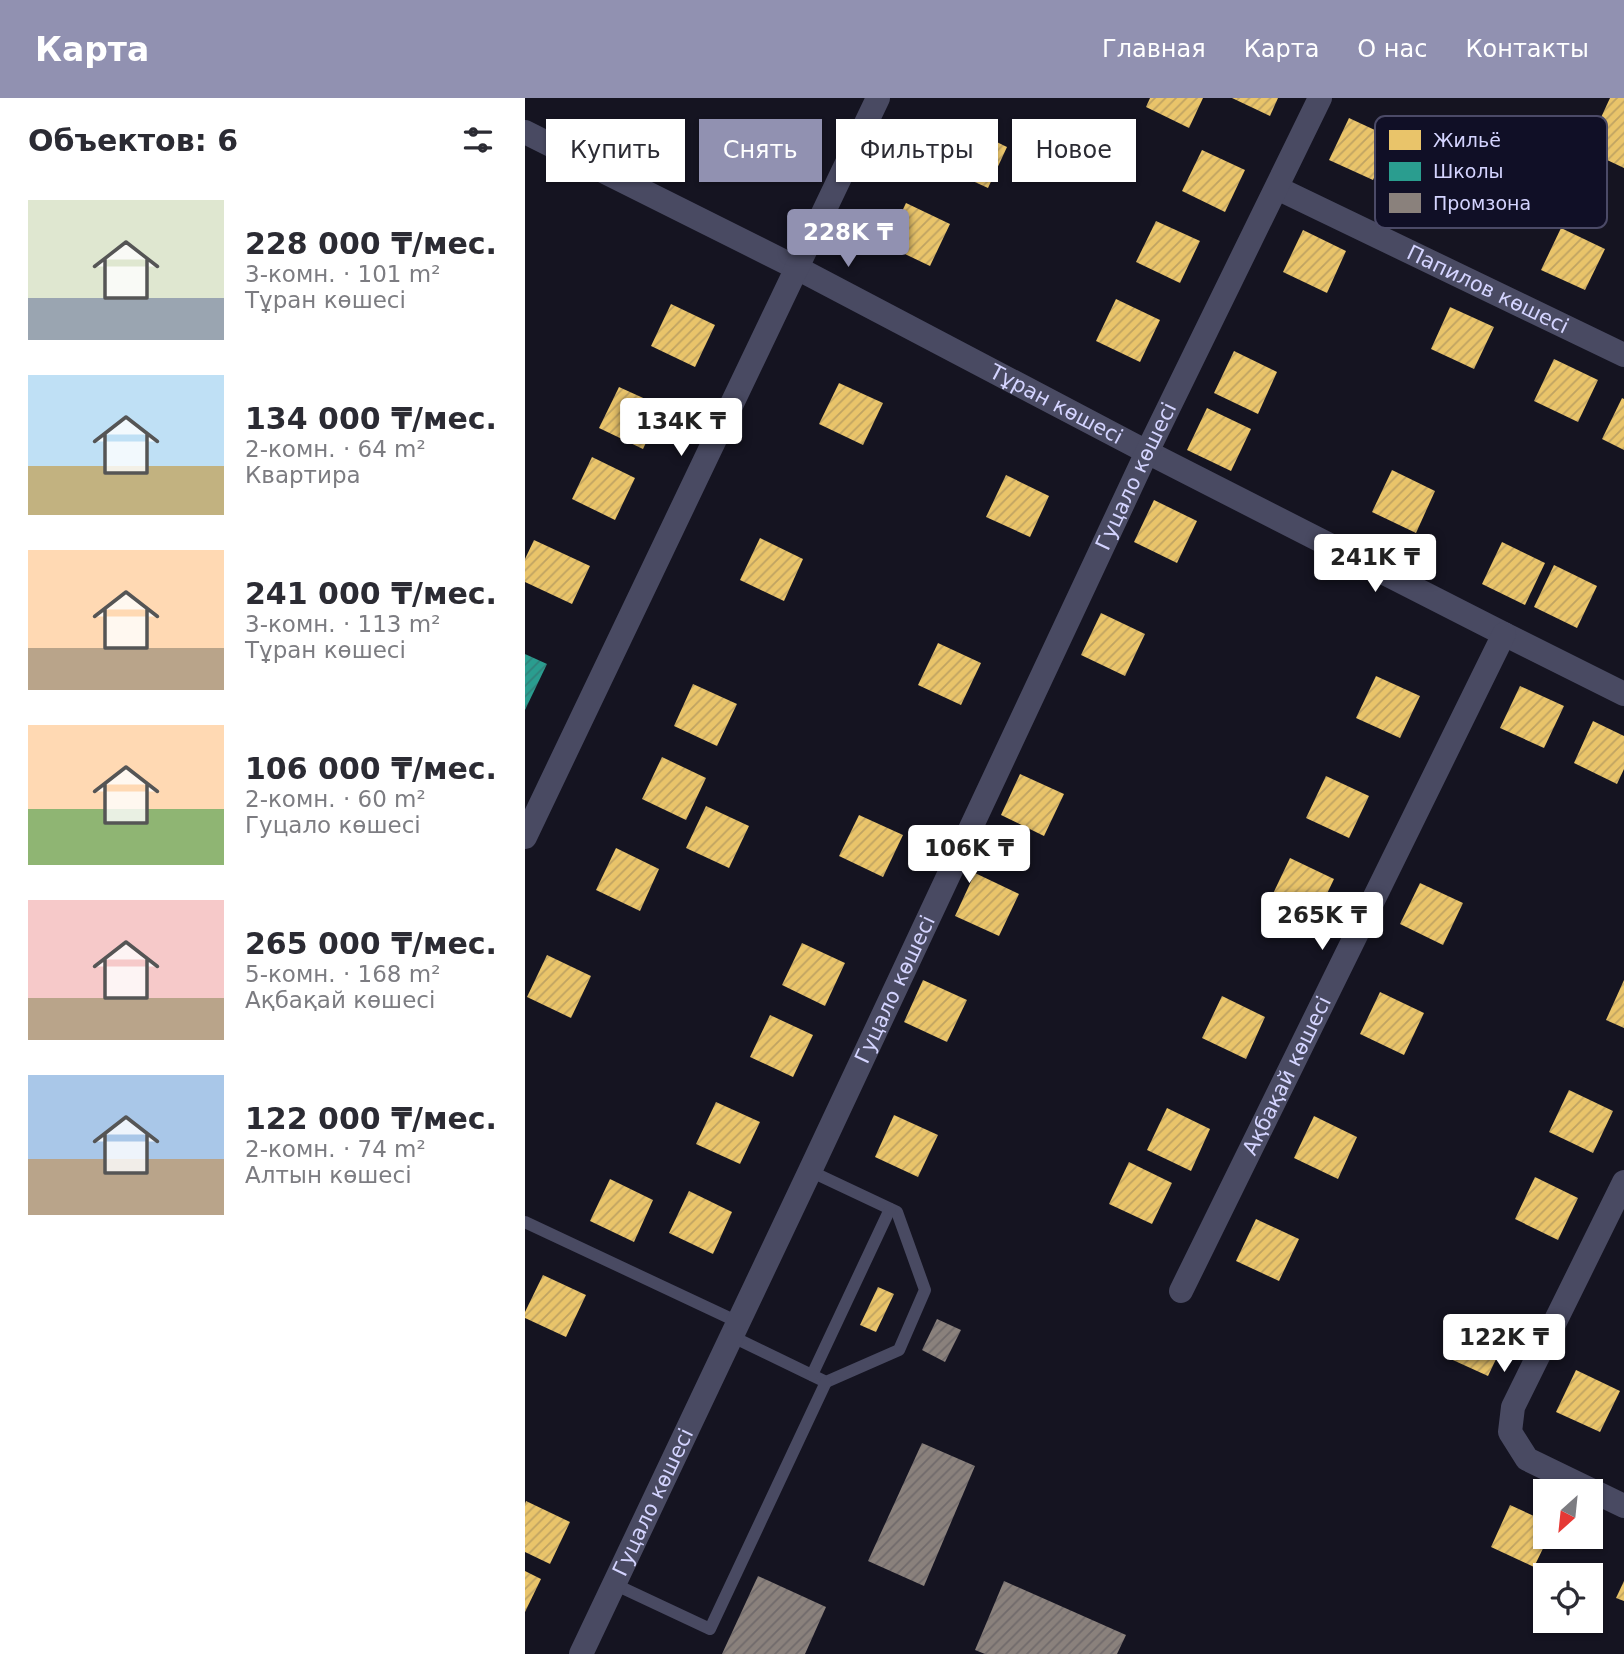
<!DOCTYPE html>
<html lang="ru">
<meta charset="utf-8">
<style>
body{margin:0;font-family:"DejaVu Sans",sans-serif;background:#f7f7f7;color:#2b2b33;height:100vh;display:flex;flex-direction:column;font-size:26px;white-space:nowrap}
*{box-sizing:border-box;margin:0}
p{font-size:23px;color:#7c7c81}
.icon{flex:none;width:38px;height:38px;fill:none;stroke:currentColor;stroke-width:2;stroke-linecap:round;stroke-linejoin:round}
.map{position:relative;flex:1;overflow:hidden}
.panel{display:flex;flex-direction:column;background:#fff;width:525px}
.panel>*{flex:none}
.top-card{position:absolute;left:21px;top:21px;width:665px;height:63px;display:flex;gap:14px}
.needle{width:46px;rotate:207deg}
.tools{position:absolute;left:1008px;top:1381px;display:grid;gap:14px}
.tools a{display:grid;place-items:center;width:70px;height:70px;border-radius:0px;background:#fff;box-shadow:0 2px 5px #0004;font-size:35px}
.price{position:absolute;translate:-50% -60px;padding:0 16px;border-radius:7px;background:#fff;color:#222;font-size:23px;line-height:46px;filter:drop-shadow(0 2px 4px #0008)}
.price::after{content:'';position:absolute;left:50%;top:42px;width:21px;height:16px;margin-left:-10px;background:inherit;clip-path:polygon(0 0,100% 0,50% 100%)}
.price.selected{background:#9191b1;color:#fff}
ul{padding:0;list-style:none}
li{display:flex;align-items:center;gap:21px;height:175px;padding:0 28px}
li span{display:grid;place-items:center;flex:none;width:196px;height:140px;border-radius:0px;color:#555}
li>.icon{margin-inline-start:auto}
span .icon{width:84px;height:84px;fill:#fffc;stroke-width:1}
li b{font-size:30px}
h2{display:flex;justify-content:space-between;align-items:center;height:84px;padding:0 28px;font-size:30px}
.pill{padding:0 24px;border-radius:0px;background:#fff;box-shadow:0 2px 5px #0004;font-size:24px;line-height:63px}
.pill.selected{background:#9191b1;color:#fff}
header{display:flex;align-items:center;gap:42px;box-sizing:border-box;height:98px;padding:0 35px;background:#9191b1;color:#fff}
header strong{font-size:33px}
nav{display:flex;gap:38px;margin-inline-start:auto;font-size:24px}
main{display:flex;flex:1;min-height:0}
.map>svg:first-child{display:block}
.homes{fill:url(#homes-hatch)}
.schools{fill:url(#schools-hatch)}
.industry{fill:url(#industry-hatch)}
.lines{fill:none;stroke-linecap:round;stroke-linejoin:round}
.lane{stroke:#494a62;stroke-width:12}
.street{stroke:#494a62;stroke-width:24}
.labels{text-anchor:middle;stroke-width:7;stroke-linejoin:round;paint-order:stroke}
.street-label{font-size:21px;fill:#d4d4ff;stroke:#100f26}
.key{fill:#100f26;stroke:#4b4a67;stroke-width:2}
.key-label{font-size:19px;fill:#d4d4ff}
</style>
<header>
<strong>Карта</strong>
<nav><a>Главная</a><a>Карта</a><a>О нас</a><a>Контакты</a></nav>
</header>
<main>
<section class="panel">
<h2>Объектов: 6<svg class="icon" aria-label="filters" viewBox="0 0 24 24"><path d="M4 7h16M4 17h16"/><circle cx="9" cy="7" r="2"/><circle cx="15" cy="17" r="2"/></svg></h2>
<ul>
<li><span style="background:linear-gradient(#dfe7d0 70%,#9aa5b1 0)"><svg class="icon" aria-label="home" viewBox="0 0 24 24"><path d="M3 11l9-7 9 7M6 9v11h12V9"/></svg></span><div><b>228 000 ₸/мес.</b><p>3-комн. · 101 m²</p><p>Тұран көшесі</p></div></li>
<li><span style="background:linear-gradient(#bfe0f5 65%,#c2b280 0)"><svg class="icon" aria-label="home" viewBox="0 0 24 24"><path d="M3 11l9-7 9 7M6 9v11h12V9"/></svg></span><div><b>134 000 ₸/мес.</b><p>2-комн. · 64 m²</p><p>Квартира</p></div></li>
<li><span style="background:linear-gradient(#ffd9b3 70%,#b9a48a 0)"><svg class="icon" aria-label="home" viewBox="0 0 24 24"><path d="M3 11l9-7 9 7M6 9v11h12V9"/></svg></span><div><b>241 000 ₸/мес.</b><p>3-комн. · 113 m²</p><p>Тұран көшесі</p></div></li>
<li><span style="background:linear-gradient(#ffd9b3 60%,#8fb573 0)"><svg class="icon" aria-label="home" viewBox="0 0 24 24"><path d="M3 11l9-7 9 7M6 9v11h12V9"/></svg></span><div><b>106 000 ₸/мес.</b><p>2-комн. · 60 m²</p><p>Гуцало көшесі</p></div></li>
<li><span style="background:linear-gradient(#f6c9c9 70%,#b9a48a 0)"><svg class="icon" aria-label="home" viewBox="0 0 24 24"><path d="M3 11l9-7 9 7M6 9v11h12V9"/></svg></span><div><b>265 000 ₸/мес.</b><p>5-комн. · 168 m²</p><p>Ақбақай көшесі</p></div></li>
<li><span style="background:linear-gradient(#a9c7e8 60%,#b9a48a 0)"><svg class="icon" aria-label="home" viewBox="0 0 24 24"><path d="M3 11l9-7 9 7M6 9v11h12V9"/></svg></span><div><b>122 000 ₸/мес.</b><p>2-комн. · 74 m²</p><p>Алтын көшесі</p></div></li>
</ul>
</section>
<div class="map">
<svg width="1099" height="1556" viewBox="0 0 1099 1556">
<defs>
<pattern id="homes-hatch" width="6" height="6" patternUnits="userSpaceOnUse" patternTransform="scale(1.75)"><rect width="6" height="6" fill="#e9c46a"/><path d="M-1 1l2-2M0 6l6-6M5 7l2-2" fill="none" stroke="#bfa362"/></pattern>
<pattern id="schools-hatch" width="6" height="6" patternUnits="userSpaceOnUse" patternTransform="scale(1.75)"><rect width="6" height="6" fill="#2a9d8f"/><path d="M-1 1l2-2M0 6l6-6M5 7l2-2" fill="none" stroke="#31817b"/></pattern>
<pattern id="industry-hatch" width="6" height="6" patternUnits="userSpaceOnUse" patternTransform="scale(1.75)"><rect width="6" height="6" fill="#8a817c"/><path d="M-1 1l2-2M0 6l6-6M5 7l2-2" fill="none" stroke="#706a6b"/></pattern>
</defs>
<rect width="100%" height="100%" fill="#151421"/>
<g class="homes">
<path d="M 625,0 L 678,0 L 664,30 L 621,9 Z"/>
<path d="M 707,0 L 753,0 L 745,18 Z"/>
<path d="M 1085,0 L 1099,0 L 1099,70 L 1061,52 Z"/>
<path d="M 824,20 L 867,40 L 848,82 L 804,62 Z"/>
<path d="M 439,28 L 482,49 L 463,90 L 419,70 Z"/>
<path d="M 677,52 L 720,72 L 700,114 L 657,93 Z"/>
<path d="M 381,105 L 425,126 L 405,168 L 361,147 Z"/>
<path d="M 631,123 L 675,143 L 655,185 L 611,164 Z"/>
<path d="M 1036,130 L 1080,151 L 1060,192 L 1016,172 Z"/>
<path d="M 778,132 L 821,153 L 802,195 L 758,174 Z"/>
<path d="M 591,201 L 635,222 L 615,264 L 571,243 Z"/>
<path d="M 146,206 L 190,227 L 170,269 L 126,248 Z"/>
<path d="M 925,209 L 969,229 L 949,271 L 906,251 Z"/>
<path d="M 709,253 L 752,274 L 733,316 L 689,295 Z"/>
<path d="M 1029,261 L 1073,282 L 1053,324 L 1009,303 Z"/>
<path d="M 314,285 L 358,305 L 338,347 L 294,326 Z"/>
<path d="M 94,289 L 138,309 L 118,351 L 74,330 Z"/>
<path d="M 1097,300 L 1099,301 L 1099,352 L 1077,341 Z"/>
<path d="M 682,310 L 726,331 L 706,373 L 662,352 Z"/>
<path d="M 67,359 L 110,380 L 90,422 L 47,401 Z"/>
<path d="M 867,372 L 910,393 L 891,435 L 847,414 Z"/>
<path d="M 481,377 L 524,398 L 505,439 L 461,419 Z"/>
<path d="M 629,402 L 672,423 L 652,465 L 609,444 Z"/>
<path d="M 235,440 L 278,461 L 259,503 L 215,482 Z"/>
<path d="M 9,442 L 65,468 L 47,506 L 0,484 L 0,461 Z"/>
<path d="M 977,444 L 1020,465 L 1000,507 L 957,486 Z"/>
<path d="M 1029,467 L 1072,488 L 1052,530 L 1009,509 Z"/>
<path d="M 576,515 L 620,536 L 600,578 L 556,557 Z"/>
<path d="M 413,545 L 456,565 L 436,607 L 393,587 Z"/>
<path d="M 851,578 L 895,598 L 875,640 L 831,620 Z"/>
<path d="M 168,586 L 212,606 L 192,648 L 149,628 Z"/>
<path d="M 995,588 L 1039,608 L 1019,650 L 975,630 Z"/>
<path d="M 1068,623 L 1099,638 L 1099,671 L 1092,686 L 1049,665 Z"/>
<path d="M 137,659 L 181,680 L 161,722 L 117,701 Z"/>
<path d="M 495,676 L 539,696 L 519,738 L 476,717 Z"/>
<path d="M 801,678 L 844,698 L 824,740 L 781,720 Z"/>
<path d="M 181,708 L 224,728 L 204,770 L 161,750 Z"/>
<path d="M 334,717 L 378,737 L 358,779 L 314,758 Z"/>
<path d="M 91,750 L 134,771 L 115,813 L 71,792 Z"/>
<path d="M 765,760 L 809,781 L 789,823 L 745,802 Z"/>
<path d="M 450,775 L 494,796 L 474,838 L 430,818 Z"/>
<path d="M 895,785 L 938,805 L 918,847 L 875,826 Z"/>
<path d="M 277,845 L 320,865 L 300,908 L 257,887 Z"/>
<path d="M 22,857 L 66,878 L 46,920 L 2,899 Z"/>
<path d="M 398,882 L 442,902 L 422,944 L 379,924 Z"/>
<path d="M 1099,882 L 1099,930 L 1081,922 Z"/>
<path d="M 855,894 L 899,915 L 879,957 L 835,936 Z"/>
<path d="M 697,898 L 740,919 L 721,961 L 677,940 Z"/>
<path d="M 245,917 L 288,937 L 268,979 L 225,959 Z"/>
<path d="M 1044,992 L 1088,1013 L 1068,1055 L 1024,1034 Z"/>
<path d="M 191,1004 L 235,1024 L 215,1066 L 171,1046 Z"/>
<path d="M 642,1010 L 685,1031 L 666,1073 L 622,1052 Z"/>
<path d="M 369,1017 L 413,1037 L 393,1079 L 350,1059 Z"/>
<path d="M 789,1018 L 832,1039 L 813,1081 L 769,1060 Z"/>
<path d="M 604,1064 L 647,1085 L 627,1126 L 584,1106 Z"/>
<path d="M 1010,1079 L 1053,1100 L 1033,1142 L 990,1121 Z"/>
<path d="M 85,1081 L 128,1102 L 109,1144 L 65,1123 Z"/>
<path d="M 164,1093 L 207,1114 L 188,1156 L 144,1135 Z"/>
<path d="M 731,1121 L 774,1141 L 754,1183 L 711,1163 Z"/>
<path d="M 18,1177 L 61,1197 L 41,1239 L 0,1220 L 0,1214 Z"/>
<path d="M 353,1189 L 369,1196 L 351,1234 L 335,1227 Z"/>
<path d="M 939,1216 L 983,1236 L 963,1278 L 919,1258 Z"/>
<path d="M 1051,1272 L 1095,1293 L 1075,1334 L 1031,1314 Z"/>
<path d="M 1,1403 L 45,1424 L 25,1466 L 0,1454 L 0,1406 Z"/>
<path d="M 985,1407 L 1020,1423 L 1020,1438 L 1024,1438 L 1009,1469 L 966,1449 Z"/>
<path d="M 0,1473 L 16,1481 L 0,1514 Z"/>
<path d="M 1099,1483 L 1099,1503 L 1091,1500 Z"/>
</g>
<path class="schools" d="M 0,556 L 22,566 L 0,612 Z"/>
<g class="industry">
<path d="M 412,1221 L 436,1232 L 420,1264 L 397,1252 Z"/>
<path d="M 397,1345 L 450,1368 L 399,1488 L 343,1463 Z"/>
<path d="M 233,1478 L 301,1509 L 280,1556 L 197,1556 Z"/>
<path d="M 479,1483 L 601,1537 L 592,1556 L 460,1556 L 450,1552 Z"/>
</g>
<g class="lines">
<g class="lane">
<path d="M 0,1124 L 213,1224"/>
<path d="M 206,1238 L 301,1284 L 374,1252 L 400,1192 L 372,1114 L 285,1073"/>
<path d="M 287,1277 L 365,1111"/>
<path d="M 89,1486 L 185,1531 L 301,1284"/>
</g>
<g class="street">
<path id="s1" d="M 0,34 L 272,170 L 622,354 L 979,536 L 1099,596"/>
<path id="s2" d="M 752,90 L 1099,257"/>
<path d="M 0,739 L 353,0"/>
<path d="M 1099,1084 L 988,1309 L 985,1334 L 1002,1361 L 1099,1408"/>
<path id="s3" d="M 656,1193 L 979,536"/>
<path id="s4" d="M 56,1556 L 285,1073 L 622,354 L 795,0"/>
</g>
</g>
<g class="labels">
<g class="street-label">
<text dy="7" stroke="none"><textPath href="#s2" startOffset="234">Папилов көшесі</textPath></text>
<text dy="7" stroke="none"><textPath href="#s1" startOffset="597">Тұран көшесі</textPath></text>
<text dy="7" stroke="none"><textPath href="#s4" startOffset="1302">Гуцало көшесі</textPath></text>
<text dy="7" stroke="none"><textPath href="#s4" startOffset="735">Гуцало көшесі</textPath></text>
<text dy="7" stroke="none"><textPath href="#s3" startOffset="240">Ақбақай көшесі</textPath></text>
<text dy="7" stroke="none"><textPath href="#s4" startOffset="168">Гуцало көшесі</textPath></text>
</g>
</g>
<rect x="850" y="18" width="232" height="112" rx="10" class="key"/>
<rect x="864" y="32" width="32" height="20" fill="#e9c46a"/>
<rect x="864" y="64" width="32" height="19" fill="#2a9d8f"/>
<rect x="864" y="95" width="32" height="20" fill="#8a817c"/>
<g class="key-label">
<text x="908" y="49">Жильё</text>
<text x="908" y="80">Школы</text>
<text x="908" y="112">Промзона</text>
</g>
</svg>
<div class="tools">
<a><svg class="needle" viewBox="-14 -14 28 28"><path d="M0-13l5 13h-10z" fill="#e53935"/><path d="M0 13l5-13h-10z" fill="#7c7c81"/></svg></a>
<a><svg class="icon" aria-label="locate" viewBox="0 0 24 24"><circle cx="12" cy="12" r="6"/><path d="M12 2v4M12 18v4M2 12h4M18 12h4"/></svg></a>
</div>
<b class="price selected" style="left:323px;top:171px">228K ₸</b>
<b class="price" style="left:156px;top:360px">134K ₸</b>
<b class="price" style="left:850px;top:496px">241K ₸</b>
<b class="price" style="left:444px;top:787px">106K ₸</b>
<b class="price" style="left:797px;top:854px">265K ₸</b>
<b class="price" style="left:979px;top:1276px">122K ₸</b>
<div class="top-card">
<a class="pill">Купить</a>
<a class="pill selected">Снять</a>
<a class="pill">Фильтры</a>
<a class="pill">Новое</a>
</div>
</div>
</main>
